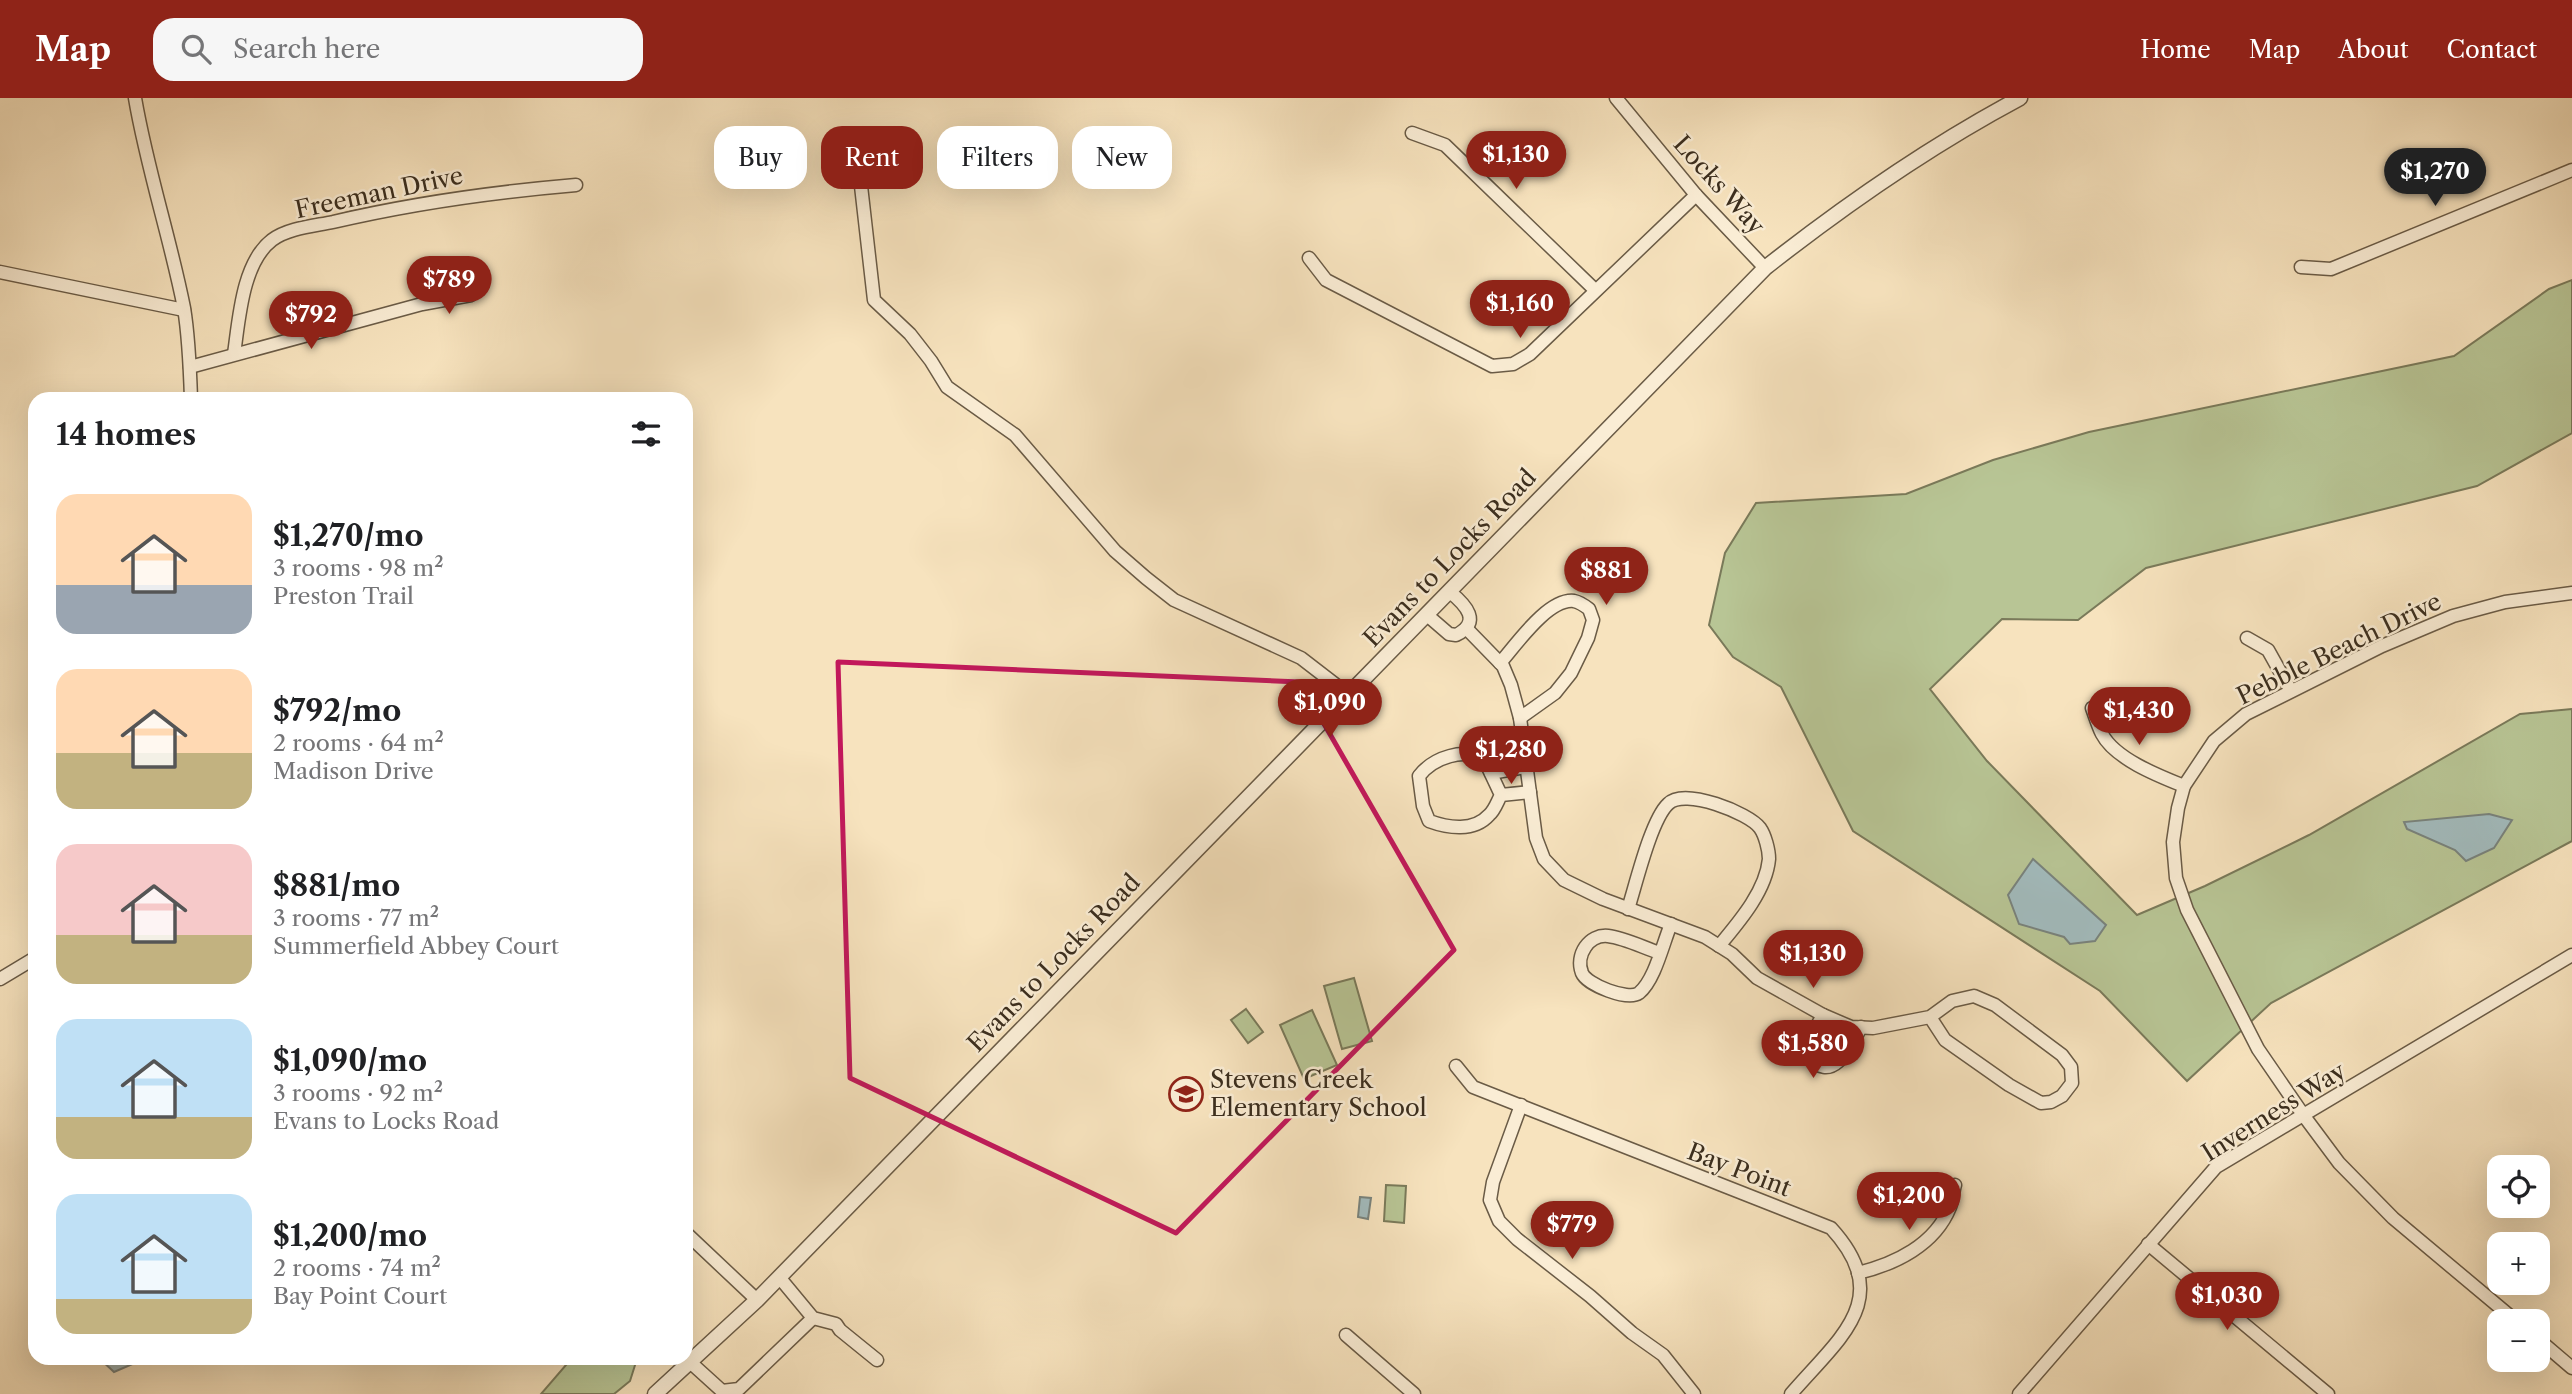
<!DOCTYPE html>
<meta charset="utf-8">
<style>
body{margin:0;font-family:"Libre Caslon Text",serif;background:#f6f6f6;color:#202124;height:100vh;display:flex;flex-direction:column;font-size:26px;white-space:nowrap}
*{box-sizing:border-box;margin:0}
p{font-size:23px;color:#757577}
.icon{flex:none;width:38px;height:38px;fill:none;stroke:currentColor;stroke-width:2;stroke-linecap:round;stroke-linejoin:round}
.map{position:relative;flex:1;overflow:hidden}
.drawer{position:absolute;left:28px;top:294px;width:665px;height:973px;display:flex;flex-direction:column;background:#fff;border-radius:21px;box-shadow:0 7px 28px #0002}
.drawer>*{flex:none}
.banner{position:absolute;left:714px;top:28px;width:665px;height:63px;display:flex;gap:14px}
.tools{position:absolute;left:2487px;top:1057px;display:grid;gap:14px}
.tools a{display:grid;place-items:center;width:63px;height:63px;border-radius:14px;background:#fff;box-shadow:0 7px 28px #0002;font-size:35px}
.price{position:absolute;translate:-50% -60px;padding:0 16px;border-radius:24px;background:#8f2418;color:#fff;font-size:23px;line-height:46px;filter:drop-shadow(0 2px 4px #0008)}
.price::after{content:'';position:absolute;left:50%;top:42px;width:21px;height:16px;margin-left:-10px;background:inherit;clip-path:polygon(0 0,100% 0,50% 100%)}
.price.on{background:#222;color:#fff}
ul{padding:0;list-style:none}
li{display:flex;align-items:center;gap:21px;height:175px;padding:0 28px}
li span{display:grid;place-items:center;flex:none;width:196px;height:140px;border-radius:21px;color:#555}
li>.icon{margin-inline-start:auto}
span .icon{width:84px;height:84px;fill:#fffc;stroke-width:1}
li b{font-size:30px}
h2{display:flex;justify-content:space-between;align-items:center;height:84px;padding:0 28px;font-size:30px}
.chip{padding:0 24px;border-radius:21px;background:#fff;box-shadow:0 7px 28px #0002;font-size:24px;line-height:63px}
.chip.on{background:#8f2418;color:#fff}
header{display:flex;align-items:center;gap:42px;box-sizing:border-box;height:98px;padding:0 35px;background:#8f2418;color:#fff}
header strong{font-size:33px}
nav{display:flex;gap:38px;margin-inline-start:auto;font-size:24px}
.search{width:490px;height:63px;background:#f6f6f6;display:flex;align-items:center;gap:18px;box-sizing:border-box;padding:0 24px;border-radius:21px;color:#757577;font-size:26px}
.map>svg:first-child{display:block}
.green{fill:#b8c595;stroke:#7a7a5a;stroke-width:2}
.water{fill:#a2bbbd;stroke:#79837d;stroke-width:2}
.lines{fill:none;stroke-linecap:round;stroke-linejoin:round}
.minor-casing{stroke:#6a5b46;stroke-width:15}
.tertiary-casing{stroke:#6a5b46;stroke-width:17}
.minor{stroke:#faedd5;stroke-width:12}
.tertiary{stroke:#faedd5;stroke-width:14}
.marked{fill:none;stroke:#c2185b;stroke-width:5;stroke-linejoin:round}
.labels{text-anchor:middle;stroke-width:5;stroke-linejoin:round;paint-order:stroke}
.street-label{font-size:24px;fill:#3b2e1e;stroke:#faedd5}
.poi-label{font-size:24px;fill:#3b2e1e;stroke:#faedd5;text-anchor:start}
</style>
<header>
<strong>Map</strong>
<div class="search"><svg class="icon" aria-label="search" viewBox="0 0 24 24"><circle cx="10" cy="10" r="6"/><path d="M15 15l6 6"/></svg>Search here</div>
<nav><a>Home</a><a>Map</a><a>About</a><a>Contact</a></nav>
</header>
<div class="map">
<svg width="2572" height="1296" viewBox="0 0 2572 1296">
<rect width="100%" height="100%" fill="#f7e3be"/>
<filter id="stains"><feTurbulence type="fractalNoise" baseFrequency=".00286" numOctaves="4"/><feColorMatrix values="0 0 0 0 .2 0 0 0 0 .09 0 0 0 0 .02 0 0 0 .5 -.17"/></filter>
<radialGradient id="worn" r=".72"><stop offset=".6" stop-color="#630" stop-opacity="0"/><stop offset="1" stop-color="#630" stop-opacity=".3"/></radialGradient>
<g class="green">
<path d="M 2572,182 L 2572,335 L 2477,388 L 2146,470 L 2078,522 L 2002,521 L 1930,591 L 1987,663 L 2137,817 L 2205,788 L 2309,737 L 2520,616 L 2572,611 L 2572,743 L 2271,905 L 2187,983 L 2100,893 L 1853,733 L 1781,589 L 1733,559 L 1709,527 L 1725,455 L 1756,405 L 1906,396 L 1993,362 L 2089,334 L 2454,258 L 2549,191 Z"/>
<path d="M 1354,880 L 1372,943 L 1342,951 L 1324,888 Z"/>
<path d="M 1246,911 L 1263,934 L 1248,945 L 1231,922 Z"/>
<path d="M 1312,912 L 1337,967 L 1304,981 L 1280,927 Z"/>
<path d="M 1386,1087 L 1406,1088 L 1404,1125 L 1384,1123 Z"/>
<path d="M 572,1260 L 633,1260 L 636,1264 L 630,1283 L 614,1296 L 541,1296 Z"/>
</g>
<g class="water">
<path d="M 2489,716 L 2512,722 L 2494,750 L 2466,763 L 2455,752 L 2407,731 L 2404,724 Z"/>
<path d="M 2033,761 L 2106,827 L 2095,843 L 2070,846 L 2064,839 L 2019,826 L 2008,797 Z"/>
<path d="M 1360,1099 L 1371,1100 L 1368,1121 L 1358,1119 Z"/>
<path d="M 99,1260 L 138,1260 L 135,1265 L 114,1274 Z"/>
</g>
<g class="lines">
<g class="minor-casing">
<g id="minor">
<path d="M 135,0 C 147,71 170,139 184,210 C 189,240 190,270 191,301"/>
<path d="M 1616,0 L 1696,97 L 1765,170"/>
<path d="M 1412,35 L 1445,47 L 1595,192"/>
<path d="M 856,44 L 874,202 L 910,236 L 931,263 L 947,289 L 1015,337 L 1115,453 L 1146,480 L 1174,502 L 1301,560 L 1349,597"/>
<path d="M 1309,160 L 1326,182 L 1492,268 L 1513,266 L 1530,256 L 1696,97"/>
<path d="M 2301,169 L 2331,171 L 2572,72"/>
<path d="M 0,174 L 184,212"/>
<path d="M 234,256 C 239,222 242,165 272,142 C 288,130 314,128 333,124 C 414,105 494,94 576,87"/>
<path d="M 190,269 L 422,206 L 471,197"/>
<path d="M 1427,517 L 1449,536 L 1456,537 C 1482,524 1466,507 1450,494"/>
<path d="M 1466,530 L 1503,568 L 1511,587 L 1520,620 L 1536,740 L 1544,761 L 1564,782 L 1603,801 L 1705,839 L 1732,856 L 1757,880 L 1823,917 L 1851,929 L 1873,930 L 1930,919 L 1952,903 L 1974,898 L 1995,907 L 2062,957 L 2071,969 L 2072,985 L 2062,998 L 2051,1004 L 2041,1005 L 2009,987 L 1945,942 L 1930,919"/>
<path d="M 2247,540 L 2268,552 L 2291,593"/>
<path d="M 1500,565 C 1516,547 1548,500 1574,503 C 1579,504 1585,508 1589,511 L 1593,522 L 1588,540 L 1571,575 L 1555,595 L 1520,620"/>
<path d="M 2092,610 C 2095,618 2098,628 2102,636 C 2115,661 2159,678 2184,688"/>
<path d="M 1491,675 L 1526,669"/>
<path d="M 1501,697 L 1485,663 C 1465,648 1433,660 1419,678 L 1423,708 L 1429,723 C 1448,730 1474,734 1489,717 C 1495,712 1497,704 1501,697 L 1530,694"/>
<path d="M 1628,811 C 1636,786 1651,722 1668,706 C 1684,689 1749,715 1760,730 C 1765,737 1769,752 1769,761 C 1766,793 1739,824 1719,848"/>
<path d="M 1660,855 C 1644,850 1625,840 1608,838 C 1589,836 1575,857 1582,875 C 1587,887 1628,903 1639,895 C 1655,882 1663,845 1671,826"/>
<path d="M 0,881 L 35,860"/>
<path d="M 1823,917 L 1809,942 L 1807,955 C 1830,991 1851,949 1861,929"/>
<path d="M 1456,968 L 1473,989 L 1831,1130 C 1896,1201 1839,1240 1791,1296"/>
<path d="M 1521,1007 L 1493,1084 L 1490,1102 L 1499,1123 L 1517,1141 L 1590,1198 L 1632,1235 L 1663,1257 L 1694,1296"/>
<path d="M 686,1135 L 757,1202"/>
<path d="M 2148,1146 L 2328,1296"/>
<path d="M 1858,1175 C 1895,1166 1935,1147 1950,1109 C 1953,1102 1953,1093 1955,1087"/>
<path d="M 779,1179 L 813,1220 L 836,1226 L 840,1232 L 877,1262"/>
<path d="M 2516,1223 L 2393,1120 L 2339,1065 L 2304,1018 L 2258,951 L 2187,812 L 2176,780 L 2173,744 L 2178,710 L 2184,688 L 2214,643 L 2246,616 L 2382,548 L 2453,518 L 2505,504 L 2572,495"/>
<path d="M 1346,1237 L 1414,1296"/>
<path d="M 2538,1241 L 2572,1270"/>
<path d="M 690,1264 L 722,1293 L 739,1291 L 813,1220"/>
<path d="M 2019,1296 L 2216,1069 L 2572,857"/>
</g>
</g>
<g class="tertiary-casing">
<path id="tertiary" d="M 655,1296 L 757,1202 L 1765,170 C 1845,107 1930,48 2020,0"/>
</g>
<use href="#minor" class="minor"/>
<use href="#tertiary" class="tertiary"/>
</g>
<path class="marked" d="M 838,564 L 1300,584 L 1454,852 L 1176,1135 L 850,980 Z"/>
<defs>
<g id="school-ring" transform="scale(1.75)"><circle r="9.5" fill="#faedd5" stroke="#8f2418" stroke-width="1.5"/><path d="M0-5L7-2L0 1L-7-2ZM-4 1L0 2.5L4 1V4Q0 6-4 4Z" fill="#8f2418"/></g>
</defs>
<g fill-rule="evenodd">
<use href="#school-ring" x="1186" y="996"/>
</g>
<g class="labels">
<g class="street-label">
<text transform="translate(1719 87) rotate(48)" y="8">Locks Way</text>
<text transform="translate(379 95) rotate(-12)" y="8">Freeman Drive</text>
<text transform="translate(1450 460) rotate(-46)" y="8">Evans to Locks Road</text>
<text transform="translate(2339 551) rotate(-26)" y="8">Pebble Beach Drive</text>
<text transform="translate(1054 865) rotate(-46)" y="8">Evans to Locks Road</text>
<text transform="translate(2274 1014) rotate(-32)" y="8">Inverness Way</text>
<text transform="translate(1739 1072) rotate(21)" y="8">Bay Point</text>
</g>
<g class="poi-label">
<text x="1210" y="990">Stevens Creek<tspan x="1210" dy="28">Elementary School</tspan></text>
</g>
</g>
<rect width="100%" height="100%" filter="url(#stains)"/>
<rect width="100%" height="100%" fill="url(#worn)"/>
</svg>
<div class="tools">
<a><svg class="icon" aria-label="locate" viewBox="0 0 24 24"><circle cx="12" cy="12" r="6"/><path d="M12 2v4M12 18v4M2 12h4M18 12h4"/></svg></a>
<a>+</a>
<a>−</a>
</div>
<b class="price" style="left:1516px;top:93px">$1,130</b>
<b class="price on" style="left:2435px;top:110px">$1,270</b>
<b class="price" style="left:449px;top:218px">$789</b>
<b class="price" style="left:1520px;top:242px">$1,160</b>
<b class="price" style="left:311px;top:253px">$792</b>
<b class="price" style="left:1606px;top:509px">$881</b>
<b class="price" style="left:1330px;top:641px">$1,090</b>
<b class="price" style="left:2139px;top:649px">$1,430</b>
<b class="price" style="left:1511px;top:688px">$1,280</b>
<b class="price" style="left:1813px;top:892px">$1,130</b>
<b class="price" style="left:1813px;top:982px">$1,580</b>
<b class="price" style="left:1909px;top:1134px">$1,200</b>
<b class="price" style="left:1572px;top:1163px">$779</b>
<b class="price" style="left:2227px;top:1234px">$1,030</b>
<div class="banner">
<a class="chip">Buy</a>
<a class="chip on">Rent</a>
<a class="chip">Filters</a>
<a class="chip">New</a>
</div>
<section class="drawer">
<h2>14 homes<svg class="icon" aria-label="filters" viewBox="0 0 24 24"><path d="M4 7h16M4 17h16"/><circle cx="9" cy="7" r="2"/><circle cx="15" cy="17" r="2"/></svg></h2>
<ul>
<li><span style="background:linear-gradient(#ffd9b3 65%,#9aa5b1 0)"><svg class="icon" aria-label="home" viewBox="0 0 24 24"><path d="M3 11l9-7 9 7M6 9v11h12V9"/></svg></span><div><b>$1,270/mo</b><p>3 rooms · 98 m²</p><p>Preston Trail</p></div></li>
<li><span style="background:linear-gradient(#ffd9b3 60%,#c2b280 0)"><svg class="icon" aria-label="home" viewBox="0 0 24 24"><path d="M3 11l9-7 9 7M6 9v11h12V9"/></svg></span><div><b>$792/mo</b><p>2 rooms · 64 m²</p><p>Madison Drive</p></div></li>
<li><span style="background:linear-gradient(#f6c9c9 65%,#c2b280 0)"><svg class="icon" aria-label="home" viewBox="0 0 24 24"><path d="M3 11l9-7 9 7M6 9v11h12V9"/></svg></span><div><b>$881/mo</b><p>3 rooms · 77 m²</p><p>Summerfield Abbey Court</p></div></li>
<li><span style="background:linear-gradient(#bfe0f5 70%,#c2b280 0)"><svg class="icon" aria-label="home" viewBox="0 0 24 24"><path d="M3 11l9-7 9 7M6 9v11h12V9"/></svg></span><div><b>$1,090/mo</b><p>3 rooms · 92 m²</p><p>Evans to Locks Road</p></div></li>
<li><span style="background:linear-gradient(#bfe0f5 75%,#c2b280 0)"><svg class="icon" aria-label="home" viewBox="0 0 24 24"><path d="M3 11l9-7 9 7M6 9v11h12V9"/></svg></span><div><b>$1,200/mo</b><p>2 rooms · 74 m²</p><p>Bay Point Court</p></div></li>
</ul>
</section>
</div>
